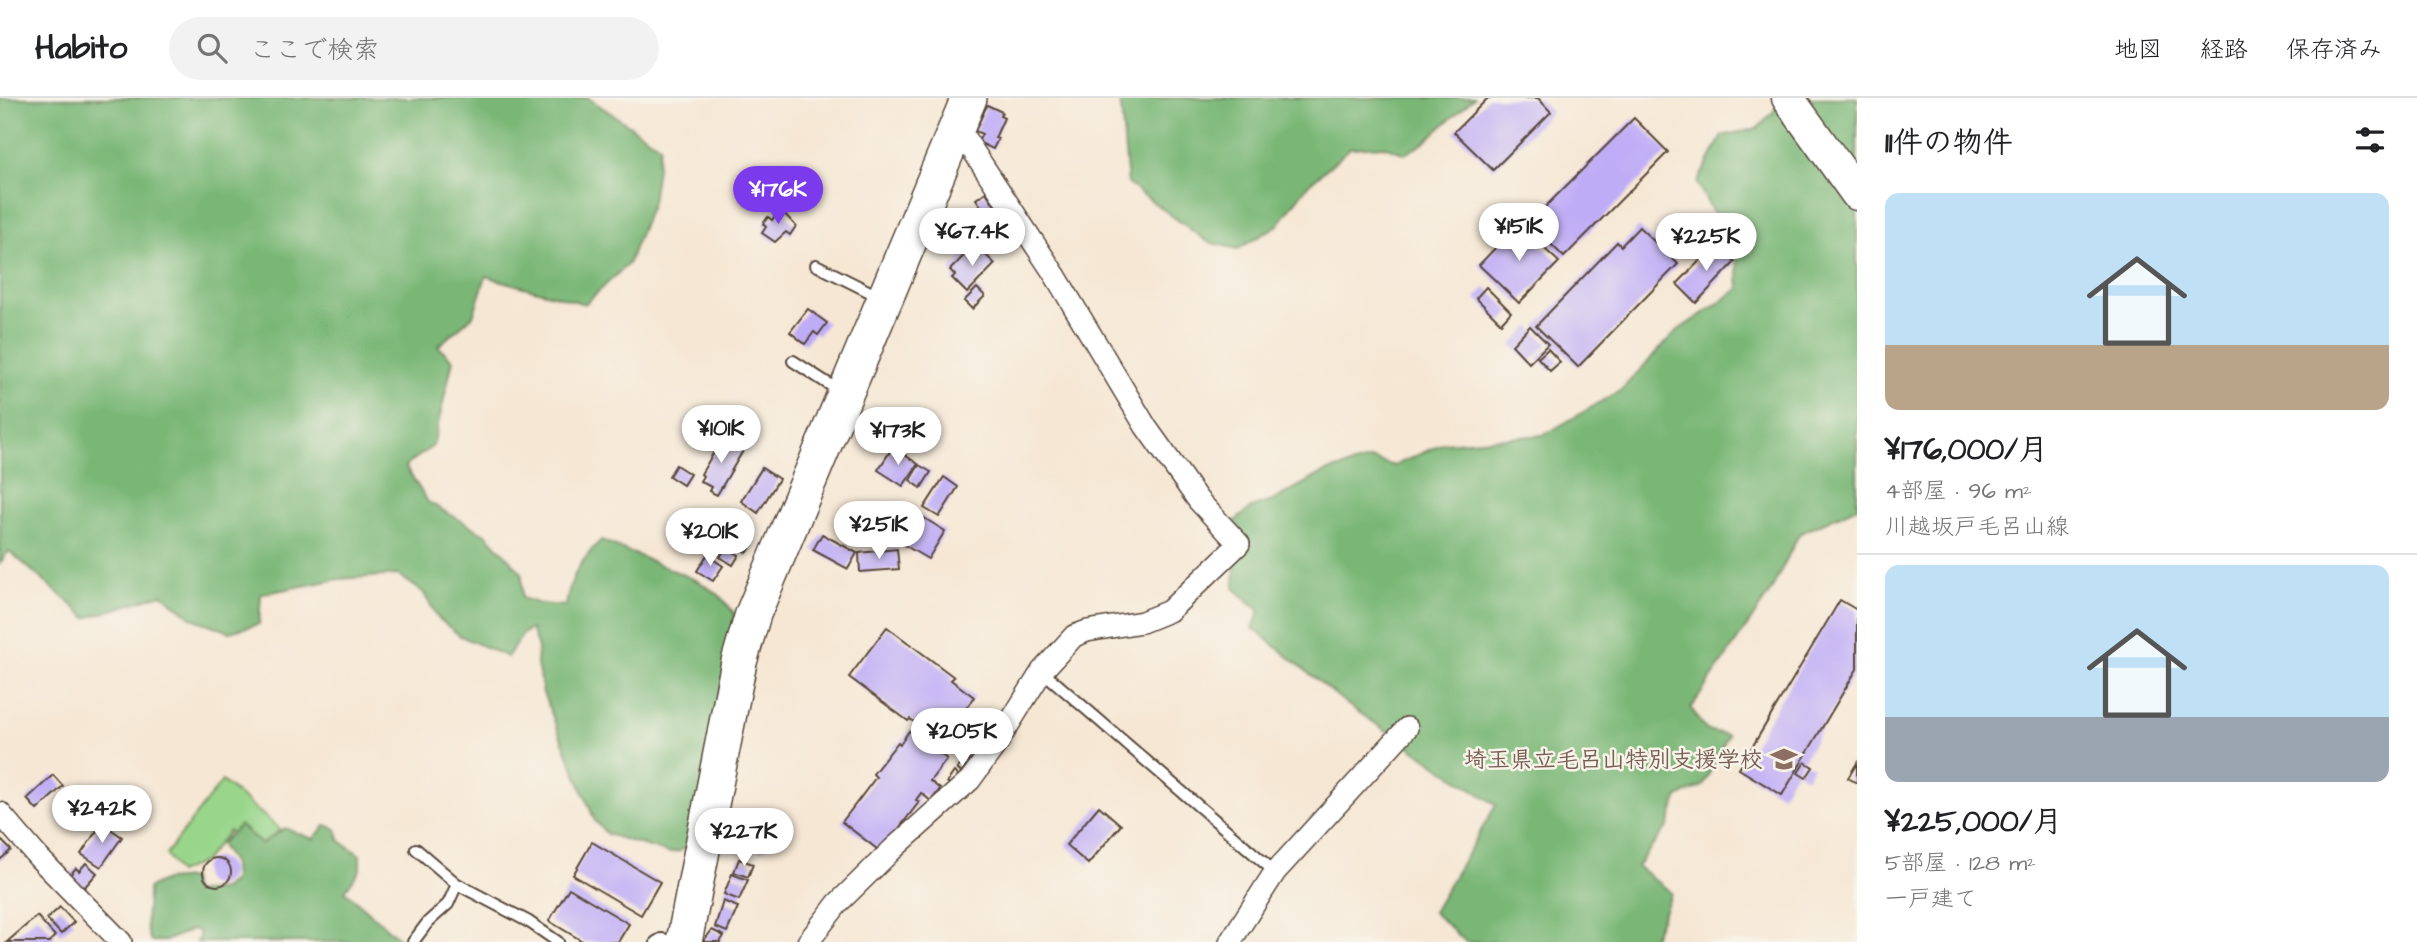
<!DOCTYPE html>
<html lang="ja">
<meta charset="utf-8">
<style>
body{margin:0;font-family:"Architects Daughter","Klee One",sans-serif;background:#f2f2f2;color:#202124;height:100vh;display:flex;flex-direction:column;font-size:26px;white-space:nowrap}
*{box-sizing:border-box;margin:0}
p{font-size:23px;color:#757577}
.icon{flex:none;width:38px;height:38px;fill:none;stroke:currentColor;stroke-width:2;stroke-linecap:round;stroke-linejoin:round}
.map{position:relative;flex:1;overflow:hidden}
.panel{display:flex;flex-direction:column;background:#fff;width:560px}
.panel>*{flex:none}
.price{position:absolute;translate:-50% -60px;padding:0 16px;border-radius:24px;background:#fff;color:#222;font-size:23px;line-height:46px;filter:drop-shadow(0 2px 4px #0008)}
.price::after{content:'';position:absolute;left:50%;top:42px;width:21px;height:16px;margin-left:-10px;background:inherit;clip-path:polygon(0 0,100% 0,50% 100%)}
.price.current{background:#7c3aed;color:#fff}
ul{padding:0;list-style:none}
li{display:grid;align-content:center;gap:14px;height:371px;padding:0 28px}
li+li{border-top:2px solid #e0e0e0}
li span{display:grid;place-items:center;height:217px;border-radius:14px;color:#555}
li>.icon{margin-inline-start:auto}
span .icon{width:126px;height:126px;fill:#fffc;stroke-width:1}
li b{font-size:30px}
h2{display:flex;justify-content:space-between;align-items:center;height:84px;padding:0 28px;font-size:30px}
header{display:flex;align-items:center;gap:42px;box-sizing:border-box;height:98px;padding:0 35px;background:#fff;border-bottom:2px solid #e0e0e0}
header strong{font-size:33px}
nav{display:flex;gap:38px;margin-inline-start:auto;font-size:24px}
.search{width:490px;height:63px;background:#f2f2f2;display:flex;align-items:center;gap:18px;box-sizing:border-box;padding:0 24px;border-radius:38px;color:#757577;font-size:26px}
main{display:flex;flex:1;min-height:0}
.map>svg:first-child{display:block}
.green{fill:#99d68b;stroke:#6a8054;stroke-width:2}
.forest{fill:#7ab777;stroke:#5a704a;stroke-width:2}
.building{fill:#bfacf7}
.lines{fill:none;stroke-linecap:round;stroke-linejoin:round}
.lane-casing{stroke:#574639;stroke-width:14}
.street-casing{stroke:#574639;stroke-width:24}
.secondary-casing{stroke:#574639;stroke-width:35}
.primary-casing{stroke:#574639;stroke-width:38}
.lane{stroke:#fff;stroke-width:10}
.street{stroke:#fff;stroke-width:21}
.secondary{stroke:#fff;stroke-width:32}
.primary{stroke:#fff;stroke-width:35}
.labels{text-anchor:middle;stroke-width:5;stroke-linejoin:round;paint-order:stroke}
.education-label{font-size:23px;font-weight:bold;fill:#785e54;stroke:#f7f3e8;text-anchor:end}
</style>
<header>
<strong>Habito</strong>
<div class="search"><svg class="icon" aria-label="search" viewBox="0 0 24 24"><circle cx="10" cy="10" r="6"/><path d="M15 15l6 6"/></svg>ここで検索</div>
<nav><a>地図</a><a>経路</a><a>保存済み</a></nav>
</header>
<main>
<div class="map">
<svg width="1857" height="844" viewBox="0 0 1857 844">
<rect width="100%" height="100%" fill="#f7f3e8"/>
<filter id="ink" filterUnits="userSpaceOnUse"><feTurbulence type="fractalNoise" baseFrequency=".0143" numOctaves="2"/><feDisplacementMap in="SourceGraphic" scale="14" xChannelSelector="R" yChannelSelector="G"/><feConvolveMatrix kernelMatrix="1 2 1 2 8 2 1 2 1" color-interpolation-filters="sRGB"/></filter>
<filter id="wash" filterUnits="userSpaceOnUse"><feTurbulence type="fractalNoise" baseFrequency=".00686" numOctaves="4" result="noise"/><feDisplacementMap in="SourceGraphic" scale="28" xChannelSelector="R" yChannelSelector="G"/><feGaussianBlur stdDeviation="1.57" result="paint"/><feColorMatrix in="noise" values="0 0 0 0 0 0 0 0 0 0 0 0 0 0 0 0 0 1.4 0 .05"/><feComposite in="paint" operator="in"/></filter>
<g filter="url(#wash)">
<rect width="100%" height="100%" fill="#f6e7d4"/>
<path class="green" d="M 222,683 L 280,731 L 263,751 L 229,733 L 203,764 L 178,775 L 166,756 Z"/>
<g class="forest">
<path d="M 0,0 L 588,0 L 660,48 L 652,104 L 628,166 L 585,206 C 552,196 519,189 486,178 L 473,218 L 438,248 L 453,262 L 433,348 L 405,368 L 428,404 L 487,437 L 522,475 L 522,500 L 540,506 L 566,508 C 570,478 580,464 601,442 L 698,483 L 719,497 L 735,516 L 692,745 L 680,753 L 669,755 L 607,736 L 595,723 L 543,595 L 537,567 L 538,550 L 531,531 L 524,535 L 507,559 L 460,538 L 438,520 L 423,494 L 398,477 L 339,481 L 261,496 L 259,526 L 230,534 L 192,520 L 162,496 L 87,520 L 9,453 L 0,465 Z"/>
<path d="M 1120,0 L 1474,0 L 1421,47 L 1405,56 L 1384,48 L 1350,50 L 1307,88 L 1278,127 L 1238,151 L 1208,144 L 1128,86 Z"/>
<path d="M 1786,0 L 1857,0 L 1857,409 L 1799,436 L 1771,493 L 1691,610 L 1706,632 L 1728,637 L 1703,688 L 1678,699 L 1668,728 L 1637,768 L 1672,795 L 1651,844 L 1466,844 L 1433,814 L 1496,707 L 1348,607 L 1253,530 L 1260,513 L 1234,490 L 1235,463 L 1250,447 L 1235,423 L 1251,410 L 1272,403 L 1325,374 L 1372,361 L 1394,368 L 1444,345 L 1544,337 L 1621,292 L 1677,233 L 1739,191 L 1737,159 L 1697,85 L 1722,38 L 1758,30 Z"/>
<path d="M 240,727 L 261,746 L 285,730 L 313,741 L 326,727 L 336,731 L 340,743 L 360,757 L 360,772 L 345,793 L 403,844 L 197,844 L 200,835 L 193,831 L 165,843 L 151,843 C 142,824 149,809 148,790 L 165,782 L 191,780 L 193,795 L 223,791 L 234,782 L 233,766 L 220,746 Z"/>
</g>
<g id="blocks">
<g class="building">
<path d="M 1488,0 L 1538,0 L 1551,14 L 1493,72 L 1454,34 Z"/>
<path d="M 987,7 L 1002,14 L 1000,18 L 1004,20 L 995,40 L 998,41 L 993,51 L 978,44 L 982,36 L 975,33 Z"/>
<path d="M 1634,20 L 1668,54 L 1564,159 L 1529,125 Z"/>
<path d="M 986,94 L 995,108 L 985,114 L 976,101 Z"/>
<path d="M 780,111 L 796,128 L 790,137 L 786,134 L 775,144 L 762,135 L 766,129 L 763,126 L 768,119 L 772,122 Z"/>
<path d="M 1518,126 L 1559,164 L 1519,205 L 1479,167 Z"/>
<path d="M 1639,129 L 1678,166 L 1578,269 L 1536,228 L 1617,144 L 1621,148 Z"/>
<path d="M 975,146 L 995,166 L 967,195 L 952,180 L 955,177 L 950,172 Z"/>
<path d="M 1716,146 L 1735,164 L 1696,205 L 1677,186 Z"/>
<path d="M 1486,189 L 1511,214 L 1501,225 L 1476,200 Z"/>
<path d="M 977,190 L 985,198 L 972,211 L 964,203 Z"/>
<path d="M 808,211 L 827,225 L 818,237 L 814,234 L 805,246 L 790,234 Z"/>
<path d="M 1530,228 L 1548,246 L 1529,265 L 1512,247 Z"/>
<path d="M 1548,251 L 1560,264 L 1550,273 L 1538,260 Z"/>
<path d="M 723,339 L 744,351 L 717,397 L 709,393 L 711,389 L 700,383 L 703,378 L 701,376 Z"/>
<path d="M 893,349 L 918,366 L 903,388 L 878,372 Z"/>
<path d="M 676,367 L 690,376 L 683,387 L 669,378 Z"/>
<path d="M 919,367 L 931,374 L 921,390 L 910,382 Z"/>
<path d="M 762,370 L 779,381 L 758,415 L 741,403 Z"/>
<path d="M 944,379 L 958,389 L 939,419 L 924,410 Z"/>
<path d="M 921,418 L 945,433 L 928,461 L 904,447 Z"/>
<path d="M 738,432 L 755,443 L 747,455 L 730,444 Z"/>
<path d="M 822,436 L 857,455 L 848,471 L 813,452 Z"/>
<path d="M 726,449 L 739,457 L 733,467 L 720,459 Z"/>
<path d="M 897,451 L 899,471 L 860,474 L 859,455 Z"/>
<path d="M 707,457 L 723,468 L 713,483 L 697,473 Z"/>
<path d="M 1840,502 L 1857,512 L 1857,571 L 1782,697 L 1739,671 Z"/>
<path d="M 887,529 L 954,579 L 951,582 L 974,599 L 936,653 L 947,661 L 930,683 L 940,691 L 931,703 L 921,695 L 916,702 L 919,704 L 881,754 L 842,724 L 876,679 L 873,676 L 898,644 L 900,646 L 909,633 L 913,635 L 919,627 L 910,621 L 908,623 L 849,579 Z"/>
<path d="M 989,611 L 1006,623 L 996,636 L 980,623 Z"/>
<path d="M 984,633 L 994,640 L 975,667 L 965,659 Z"/>
<path d="M 1805,664 L 1813,669 L 1806,680 L 1798,675 Z"/>
<path d="M 962,665 L 968,670 L 963,676 L 957,671 Z"/>
<path d="M 1857,665 L 1857,685 L 1848,680 Z"/>
<path d="M 954,674 L 959,678 L 952,688 L 947,684 Z"/>
<path d="M 53,677 L 63,688 L 37,712 L 27,701 Z"/>
<path d="M 1099,708 L 1121,727 L 1088,766 L 1066,747 Z"/>
<path d="M 748,723 L 771,732 L 762,753 L 740,745 Z"/>
<path d="M 102,725 L 122,739 L 101,769 L 81,756 Z"/>
<path d="M 2,743 L 11,752 L 0,762 L 0,745 Z"/>
<path d="M 592,744 L 660,784 L 641,817 L 573,777 Z"/>
<circle cx="217" cy="774" r="14"/>
<path d="M 739,761 L 753,766 L 748,779 L 734,774 Z"/>
<path d="M 86,765 L 97,775 L 83,791 L 69,778 L 76,770 L 79,773 Z"/>
<path d="M 732,776 L 748,782 L 739,802 L 724,796 Z"/>
<path d="M 569,790 L 629,826 L 618,844 L 584,844 L 549,823 Z"/>
<path d="M 723,803 L 738,809 L 727,834 L 715,829 Z"/>
<path d="M 60,809 L 74,824 L 61,836 L 47,821 Z"/>
<path d="M 37,818 L 55,838 L 49,844 L 7,844 Z"/>
<path d="M 712,832 L 724,838 L 720,844 L 703,844 Z"/>
</g>
</g>
</g>
<g filter="url(#ink)">
<use href="#blocks" fill-opacity="0" stroke="#574639" stroke-width="2"/>
<g class="lines">
<g class="lane-casing">
<g id="lane">
<path d="M 816,167 L 882,200"/>
<path d="M 793,263 L 841,294"/>
<path d="M 1042,573 L 1275,774"/>
<path d="M 416,751 L 457,786 L 529,824 L 558,844"/>
<path d="M 413,844 L 428,824 L 448,806 L 457,786"/>
<path d="M 656,844 L 661,841 L 679,844"/>
</g>
</g>
<g class="street-casing">
<g id="street">
<path d="M 0,715 L 38,759 L 121,844"/>
<path d="M 808,844 L 838,805 L 893,751 L 970,682 L 997,645 L 1042,573 L 1074,538 L 1087,533 L 1142,524 L 1169,513 L 1239,446 L 1198,402 L 1146,329 L 1055,177 L 956,27"/>
<path d="M 1230,844 L 1275,774 L 1407,630"/>
</g>
</g>
<g class="secondary-casing">
<path id="secondary" d="M 1788,0 L 1857,96"/>
</g>
<g class="primary-casing">
<path id="primary" d="M 684,844 L 739,564 L 753,516 L 969,0"/>
</g>
<use href="#lane" class="lane"/>
<use href="#street" class="street"/>
<use href="#secondary" class="secondary"/>
<use href="#primary" class="primary"/>
</g>
</g>
<defs>
<g id="school-bare" transform="scale(2.1)"><path d="M0-5L7-2L0 1L-7-2ZM-4 1L0 2.5L4 1V4Q0 6-4 4Z" fill="#8d6e63" stroke="#f7f3e8" stroke-width="2.5" paint-order="stroke"/></g>
</defs>
<g fill-rule="evenodd">
<use href="#school-bare" x="1784" y="661"/>
</g>
<g class="labels">
<g class="education-label">
<text x="1763" y="669">埼玉県立毛呂山特別支援学校</text>
</g>
</g>
</svg>
<b class="price current" style="left:778px;top:128px">¥176K</b>
<b class="price" style="left:1519px;top:165px">¥151K</b>
<b class="price" style="left:972px;top:170px">¥67.4K</b>
<b class="price" style="left:1706px;top:175px">¥225K</b>
<b class="price" style="left:721px;top:367px">¥101K</b>
<b class="price" style="left:898px;top:369px">¥173K</b>
<b class="price" style="left:879px;top:463px">¥251K</b>
<b class="price" style="left:710px;top:470px">¥201K</b>
<b class="price" style="left:962px;top:670px">¥205K</b>
<b class="price" style="left:102px;top:747px">¥242K</b>
<b class="price" style="left:744px;top:770px">¥227K</b>
</div>
<section class="panel">
<h2>11件の物件<svg class="icon" aria-label="filters" viewBox="0 0 24 24"><path d="M4 7h16M4 17h16"/><circle cx="9" cy="7" r="2"/><circle cx="15" cy="17" r="2"/></svg></h2>
<ul>
<li><span style="background:linear-gradient(#bfe0f5 70%,#b9a48a 0)"><svg class="icon" aria-label="home" viewBox="0 0 24 24"><path d="M3 11l9-7 9 7M6 9v11h12V9"/></svg></span><div><b>¥176,000/月</b><p>4部屋 · 96 m²</p><p>川越坂戸毛呂山線</p></div></li>
<li><span style="background:linear-gradient(#bfe0f5 70%,#9aa5b1 0)"><svg class="icon" aria-label="home" viewBox="0 0 24 24"><path d="M3 11l9-7 9 7M6 9v11h12V9"/></svg></span><div><b>¥225,000/月</b><p>5部屋 · 128 m²</p><p>一戸建て</p></div></li>
</ul>
</section>
</main>
